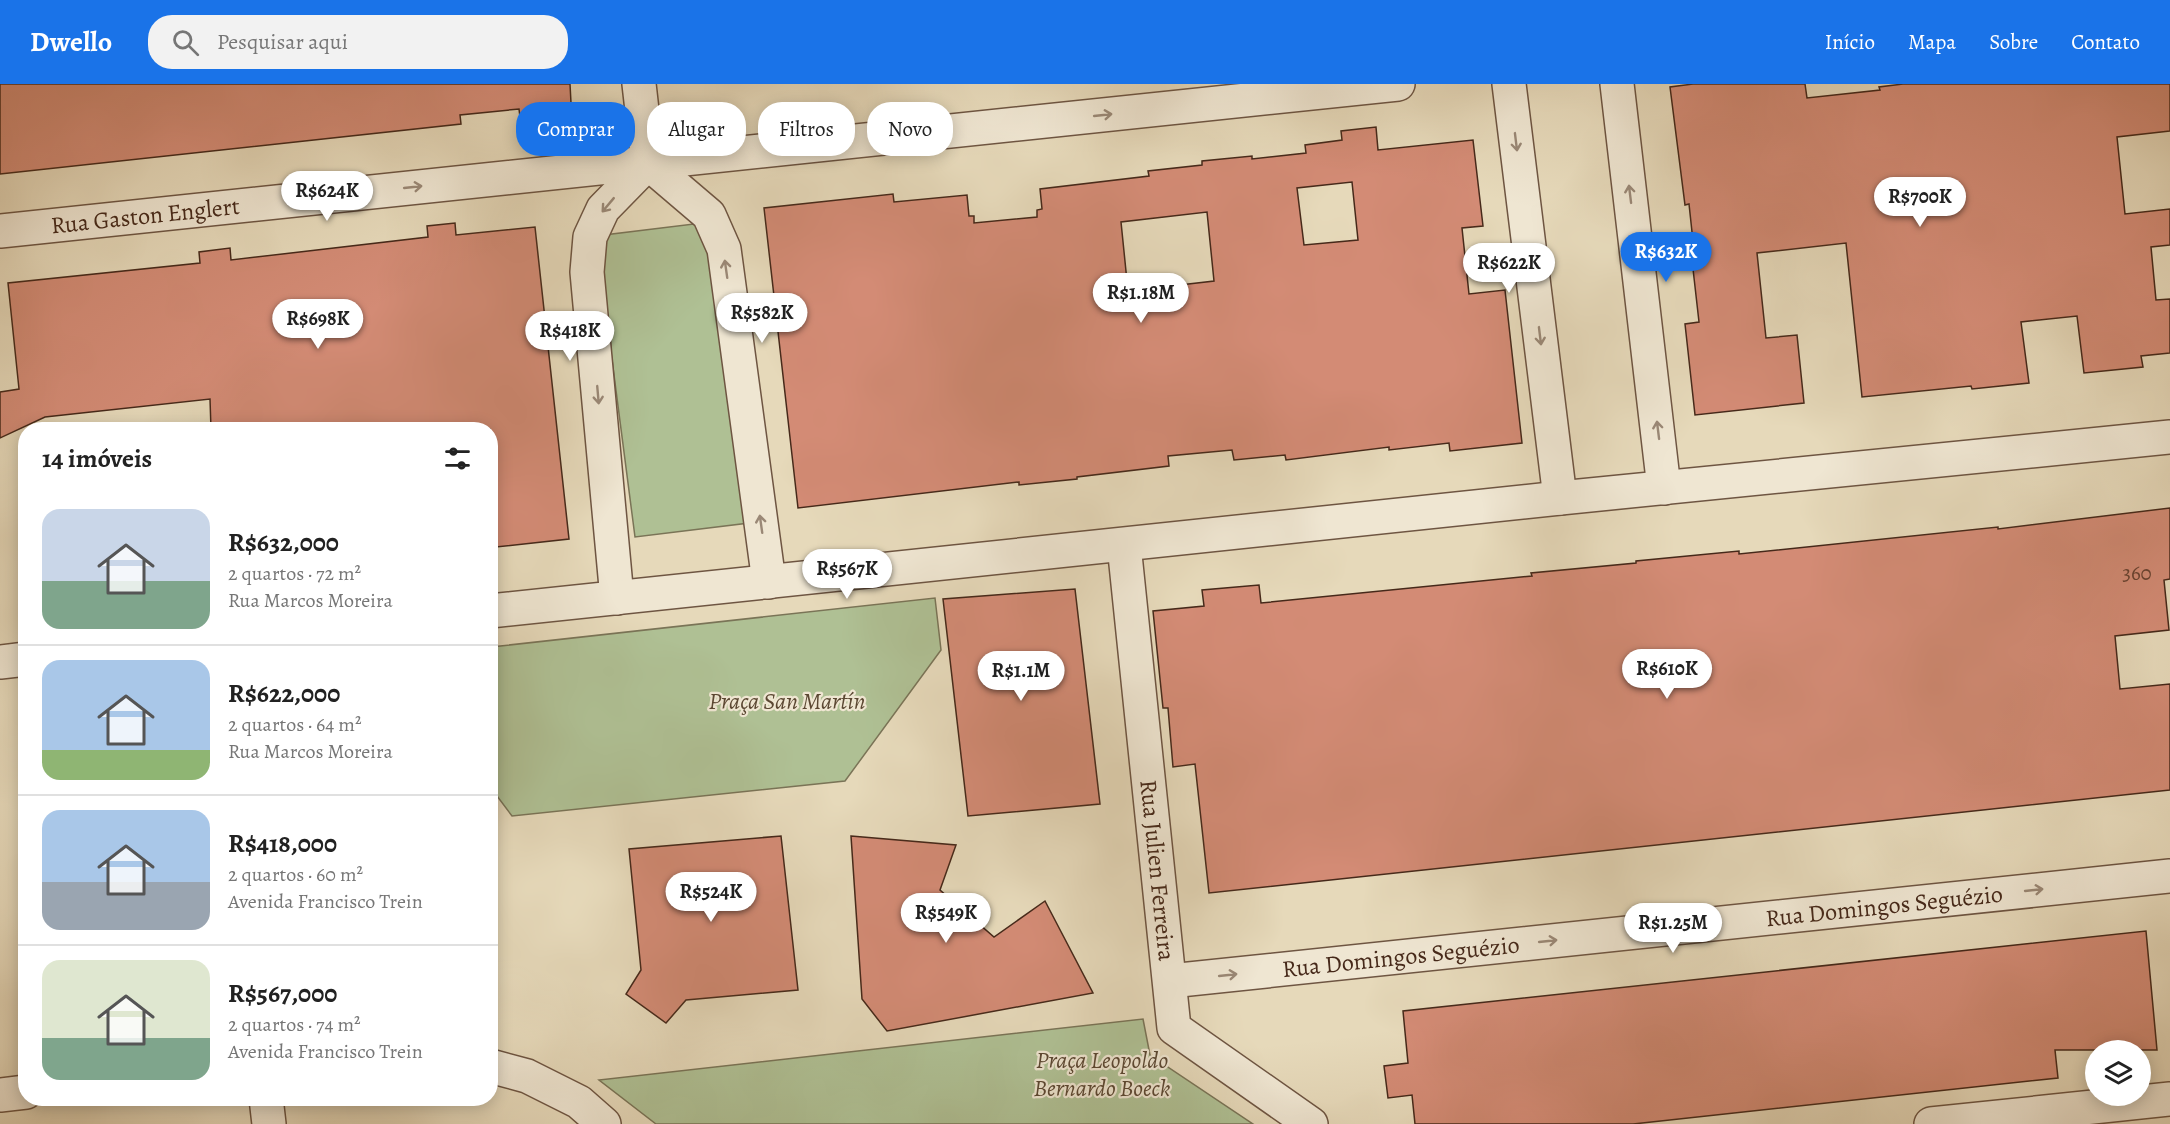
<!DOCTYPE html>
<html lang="pt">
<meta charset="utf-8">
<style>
body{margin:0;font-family:Alegreya,serif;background:#f2f2f2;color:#222;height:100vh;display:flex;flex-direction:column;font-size:22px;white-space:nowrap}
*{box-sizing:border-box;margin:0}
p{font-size:20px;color:#767676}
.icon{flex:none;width:33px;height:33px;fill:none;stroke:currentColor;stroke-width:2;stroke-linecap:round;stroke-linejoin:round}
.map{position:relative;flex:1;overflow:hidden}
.sheet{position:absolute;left:18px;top:338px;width:480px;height:684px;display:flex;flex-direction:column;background:#fff;border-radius:24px;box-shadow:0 3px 15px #0003}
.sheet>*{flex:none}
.guide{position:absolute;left:516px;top:18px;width:570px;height:54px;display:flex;gap:12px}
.buttons{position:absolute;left:2085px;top:956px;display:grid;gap:12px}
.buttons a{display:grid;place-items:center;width:66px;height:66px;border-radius:50%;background:#fff;box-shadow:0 3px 15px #0003;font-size:30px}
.price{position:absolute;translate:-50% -51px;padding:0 14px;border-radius:21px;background:#fff;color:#222;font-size:20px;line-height:39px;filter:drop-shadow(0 2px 3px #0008)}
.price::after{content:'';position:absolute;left:50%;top:36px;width:18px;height:14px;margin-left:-9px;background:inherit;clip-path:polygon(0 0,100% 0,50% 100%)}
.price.active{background:#1a73e8;color:#fff}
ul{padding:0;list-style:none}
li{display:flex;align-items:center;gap:18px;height:150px;padding:0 24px}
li+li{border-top:2px solid #e0e0e0}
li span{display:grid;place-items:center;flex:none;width:168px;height:120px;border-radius:18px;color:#555}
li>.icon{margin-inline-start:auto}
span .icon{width:72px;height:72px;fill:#fffc;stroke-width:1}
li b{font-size:26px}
h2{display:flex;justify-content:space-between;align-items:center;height:72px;padding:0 24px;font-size:26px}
.pill{padding:0 21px;border-radius:24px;background:#fff;box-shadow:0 3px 15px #0003;font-size:21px;line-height:54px}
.pill.active{background:#1a73e8;color:#fff}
header{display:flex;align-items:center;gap:36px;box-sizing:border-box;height:84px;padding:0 30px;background:#1a73e8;color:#fff}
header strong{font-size:28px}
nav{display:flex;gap:33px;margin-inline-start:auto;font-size:21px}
.search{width:420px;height:54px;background:#f2f2f2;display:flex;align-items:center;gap:15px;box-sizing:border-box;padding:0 21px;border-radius:24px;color:#767676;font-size:22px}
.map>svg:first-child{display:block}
.green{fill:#afc094;stroke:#7a7457;stroke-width:1.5}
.building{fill:#d38b75;stroke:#46291a;stroke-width:1.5;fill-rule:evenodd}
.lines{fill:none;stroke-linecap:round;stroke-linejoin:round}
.minor-casing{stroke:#6e5542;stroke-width:36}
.minor{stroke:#efe6d2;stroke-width:33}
.oneway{stroke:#9a8876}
.labels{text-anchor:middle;stroke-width:4.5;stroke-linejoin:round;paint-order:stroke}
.number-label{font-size:21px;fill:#694231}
.street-label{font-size:24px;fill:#46291a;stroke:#efe6d2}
.park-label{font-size:24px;font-style:italic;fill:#5b4732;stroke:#efe6d2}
</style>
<header>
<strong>Dwello</strong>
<div class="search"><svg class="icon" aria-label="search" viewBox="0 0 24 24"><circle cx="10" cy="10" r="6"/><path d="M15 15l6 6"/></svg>Pesquisar aqui</div>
<nav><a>Início</a><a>Mapa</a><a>Sobre</a><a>Contato</a></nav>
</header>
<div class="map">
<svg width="2170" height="1040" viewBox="0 0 2170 1040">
<rect width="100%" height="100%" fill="#e6d9ba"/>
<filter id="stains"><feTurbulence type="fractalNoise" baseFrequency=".00333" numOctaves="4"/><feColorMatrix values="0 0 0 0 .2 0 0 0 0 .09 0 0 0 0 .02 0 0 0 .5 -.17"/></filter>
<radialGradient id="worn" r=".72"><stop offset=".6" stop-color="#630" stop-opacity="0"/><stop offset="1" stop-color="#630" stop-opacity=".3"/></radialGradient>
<g class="green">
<path d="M 710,138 L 749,439 L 635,453 L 596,152 Z"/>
<path d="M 935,514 L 941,566 L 845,697 L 512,732 L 491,704 L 491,563 Z"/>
<path d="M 1143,935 L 1150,971 L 1253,1040 L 656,1040 L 599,996 Z"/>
</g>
<g class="building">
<path d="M 0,0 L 570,0 L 571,19 L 558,21 L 559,29 L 520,33 L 519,25 L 460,31 L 461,40 L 0,90 Z"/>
<path d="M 1693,0 L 1805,0 L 1807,14 L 1880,6 L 1879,3 L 1903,0 L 2170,0 L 2170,47 L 2117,53 L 2125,130 L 2170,125 L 2170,161 L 2151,163 L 2156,216 L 2170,215 L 2170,269 L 2141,272 L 2143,283 L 2084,289 L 2077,232 L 2021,238 L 2029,299 L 1972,305 L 1971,302 L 1862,313 L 1846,159 L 1757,169 L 1766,254 L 1797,251 L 1804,319 L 1695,331 L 1685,240 L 1699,238 L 1692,176 L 1695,176 L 1689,120 L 1685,121 L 1670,3 Z"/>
<path d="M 1376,43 L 1378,66 L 1473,56 L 1483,142 L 1462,144 L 1469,210 L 1505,206 L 1522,359 L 1450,367 L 1449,359 L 1389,366 L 1389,363 L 1286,376 L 1285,371 L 1234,376 L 1232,366 L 1168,372 L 1169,382 L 1077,393 L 1077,395 L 1019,401 L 1019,398 L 798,424 L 764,124 L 893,110 L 894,118 L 967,111 L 969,132 L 974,132 L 974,139 L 1037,133 L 1037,126 L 1042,125 L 1040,105 L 1149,92 L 1148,87 L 1202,81 L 1202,77 L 1252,72 L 1252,75 L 1306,69 L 1305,61 L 1342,56 L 1341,47 ZM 1352,98 L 1358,156 L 1304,161 L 1297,104 ZM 1207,128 L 1214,197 L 1128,207 L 1121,138 Z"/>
<path d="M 455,139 L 456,151 L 535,143 L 569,455 L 496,463 L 490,416 L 490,345 L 211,345 L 210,315 L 45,333 L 0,354 L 0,308 L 19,305 L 8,199 L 200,179 L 199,168 L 230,164 L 231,176 L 428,153 L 427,142 Z"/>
<path d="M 2170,424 L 2170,495 L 2164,496 L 2169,546 L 2115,552 L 2120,605 L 2170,600 L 2170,706 L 1209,809 L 1195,680 L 1173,683 L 1168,624 L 1163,624 L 1153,527 L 1204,522 L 1202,506 L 1259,501 L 1261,519 L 1532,492 L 1531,489 L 1636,479 L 1636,477 L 1739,467 L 1739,470 L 1998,443 L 1998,445 Z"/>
<path d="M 1075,505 L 1100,720 L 968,732 L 943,515 Z"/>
<path d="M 781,752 L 798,906 L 686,916 L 666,939 L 626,910 L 641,886 L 629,765 Z"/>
<path d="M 851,752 L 956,761 L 940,806 L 994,853 L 1045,817 L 1093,909 L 887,947 L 862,915 Z"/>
<path d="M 2146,847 L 2157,966 L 2055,966 L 2058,994 L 1633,1040 L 1415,1040 L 1412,1011 L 1388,1014 L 1384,982 L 1408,979 L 1403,927 Z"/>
</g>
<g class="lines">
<g class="minor-casing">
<g id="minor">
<path d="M 639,0 L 648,79 L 709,131 L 724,165 L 769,498"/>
<path d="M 1509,0 L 1560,414"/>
<path d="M 1617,0 L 1664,404"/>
<path id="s1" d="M 0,147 L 1398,0"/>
<path id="s2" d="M 1124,461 L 1174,944 L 1311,1040"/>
<path d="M 617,514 L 587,188 L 590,153 L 603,125 L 648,79"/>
<path d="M 490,527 L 1560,414 L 2170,353"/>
<path d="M 0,578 L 26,575"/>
<path id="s3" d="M 1170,897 L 2170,792"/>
<path d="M 490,982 L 527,992 L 579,1018 L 604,1040"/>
<path d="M 0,1011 L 26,1008"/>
<path d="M 266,1014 L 269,1040"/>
<path d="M 1931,1040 L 2170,1015"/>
</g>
</g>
<use href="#minor" class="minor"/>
</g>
<defs><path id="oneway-shaft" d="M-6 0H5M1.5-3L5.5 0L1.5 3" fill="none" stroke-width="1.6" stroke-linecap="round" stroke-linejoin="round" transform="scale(1.5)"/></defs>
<g class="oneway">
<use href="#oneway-shaft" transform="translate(1103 31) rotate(-6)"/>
<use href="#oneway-shaft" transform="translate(1516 58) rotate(83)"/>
<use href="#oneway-shaft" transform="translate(413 103) rotate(-6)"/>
<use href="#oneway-shaft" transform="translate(1630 110) rotate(-97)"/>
<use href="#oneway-shaft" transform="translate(608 121) rotate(130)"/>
<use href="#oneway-shaft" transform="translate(726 185) rotate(-98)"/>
<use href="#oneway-shaft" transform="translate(1540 252) rotate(83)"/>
<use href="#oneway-shaft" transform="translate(598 311) rotate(85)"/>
<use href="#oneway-shaft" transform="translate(1658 346) rotate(-97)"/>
<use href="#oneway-shaft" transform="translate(761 440) rotate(-98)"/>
<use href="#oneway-shaft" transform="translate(2034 806) rotate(-6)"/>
<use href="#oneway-shaft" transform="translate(1548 857) rotate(-6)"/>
<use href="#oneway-shaft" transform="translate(1228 891) rotate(-6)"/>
</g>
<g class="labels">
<g class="number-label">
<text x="2137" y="496">360</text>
</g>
<g class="street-label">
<text dy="8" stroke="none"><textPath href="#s1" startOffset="146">Rua Gaston Englert</textPath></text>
<text dy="8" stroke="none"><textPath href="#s2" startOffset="327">Rua Julien Ferreira</textPath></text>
<text dy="8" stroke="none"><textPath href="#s3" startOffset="718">Rua Domingos Seguézio</textPath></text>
<text dy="8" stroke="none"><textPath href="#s3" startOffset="232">Rua Domingos Seguézio</textPath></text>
</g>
<g class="park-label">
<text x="787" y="625">Praça San Martín</text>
<text x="1102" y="984">Praça Leopoldo<tspan x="1102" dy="28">Bernardo Boeck</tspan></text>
</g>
</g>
<rect width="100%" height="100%" filter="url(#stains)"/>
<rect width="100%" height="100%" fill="url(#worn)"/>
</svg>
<div class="buttons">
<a><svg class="icon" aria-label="layers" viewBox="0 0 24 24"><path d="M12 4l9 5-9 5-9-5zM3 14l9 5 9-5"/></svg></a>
</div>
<b class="price" style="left:327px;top:138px">R$624K</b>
<b class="price" style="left:1920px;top:144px">R$700K</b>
<b class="price active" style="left:1666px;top:199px">R$632K</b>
<b class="price" style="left:1509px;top:210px">R$622K</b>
<b class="price" style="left:1141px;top:240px">R$1.18M</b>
<b class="price" style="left:762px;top:260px">R$582K</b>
<b class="price" style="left:318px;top:266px">R$698K</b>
<b class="price" style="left:570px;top:278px">R$418K</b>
<b class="price" style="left:847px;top:516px">R$567K</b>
<b class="price" style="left:1667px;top:616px">R$610K</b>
<b class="price" style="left:1021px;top:618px">R$1.1M</b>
<b class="price" style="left:711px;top:839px">R$524K</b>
<b class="price" style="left:946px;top:860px">R$549K</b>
<b class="price" style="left:1673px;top:870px">R$1.25M</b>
<div class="guide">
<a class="pill active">Comprar</a>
<a class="pill">Alugar</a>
<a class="pill">Filtros</a>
<a class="pill">Novo</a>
</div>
<section class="sheet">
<h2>14 imóveis<svg class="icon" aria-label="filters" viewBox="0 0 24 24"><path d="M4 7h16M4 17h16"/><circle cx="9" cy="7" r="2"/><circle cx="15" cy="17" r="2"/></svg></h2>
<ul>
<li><span style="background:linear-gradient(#c9d6e8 60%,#7fa58c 0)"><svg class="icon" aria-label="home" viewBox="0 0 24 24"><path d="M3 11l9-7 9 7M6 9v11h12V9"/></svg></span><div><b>R$632,000</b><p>2 quartos · 72 m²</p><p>Rua Marcos Moreira</p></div></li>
<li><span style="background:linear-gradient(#a9c7e8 75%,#8fb573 0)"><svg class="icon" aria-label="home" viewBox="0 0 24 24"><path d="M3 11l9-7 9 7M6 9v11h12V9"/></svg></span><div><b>R$622,000</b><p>2 quartos · 64 m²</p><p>Rua Marcos Moreira</p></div></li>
<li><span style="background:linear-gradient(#a9c7e8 60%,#9aa5b1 0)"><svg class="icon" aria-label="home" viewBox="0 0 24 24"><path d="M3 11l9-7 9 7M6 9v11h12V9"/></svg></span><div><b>R$418,000</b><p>2 quartos · 60 m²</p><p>Avenida Francisco Trein</p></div></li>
<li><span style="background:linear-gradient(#dfe7d0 65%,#7fa58c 0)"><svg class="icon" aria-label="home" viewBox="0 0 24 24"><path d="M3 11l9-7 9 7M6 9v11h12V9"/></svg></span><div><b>R$567,000</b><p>2 quartos · 74 m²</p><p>Avenida Francisco Trein</p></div></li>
</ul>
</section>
</div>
